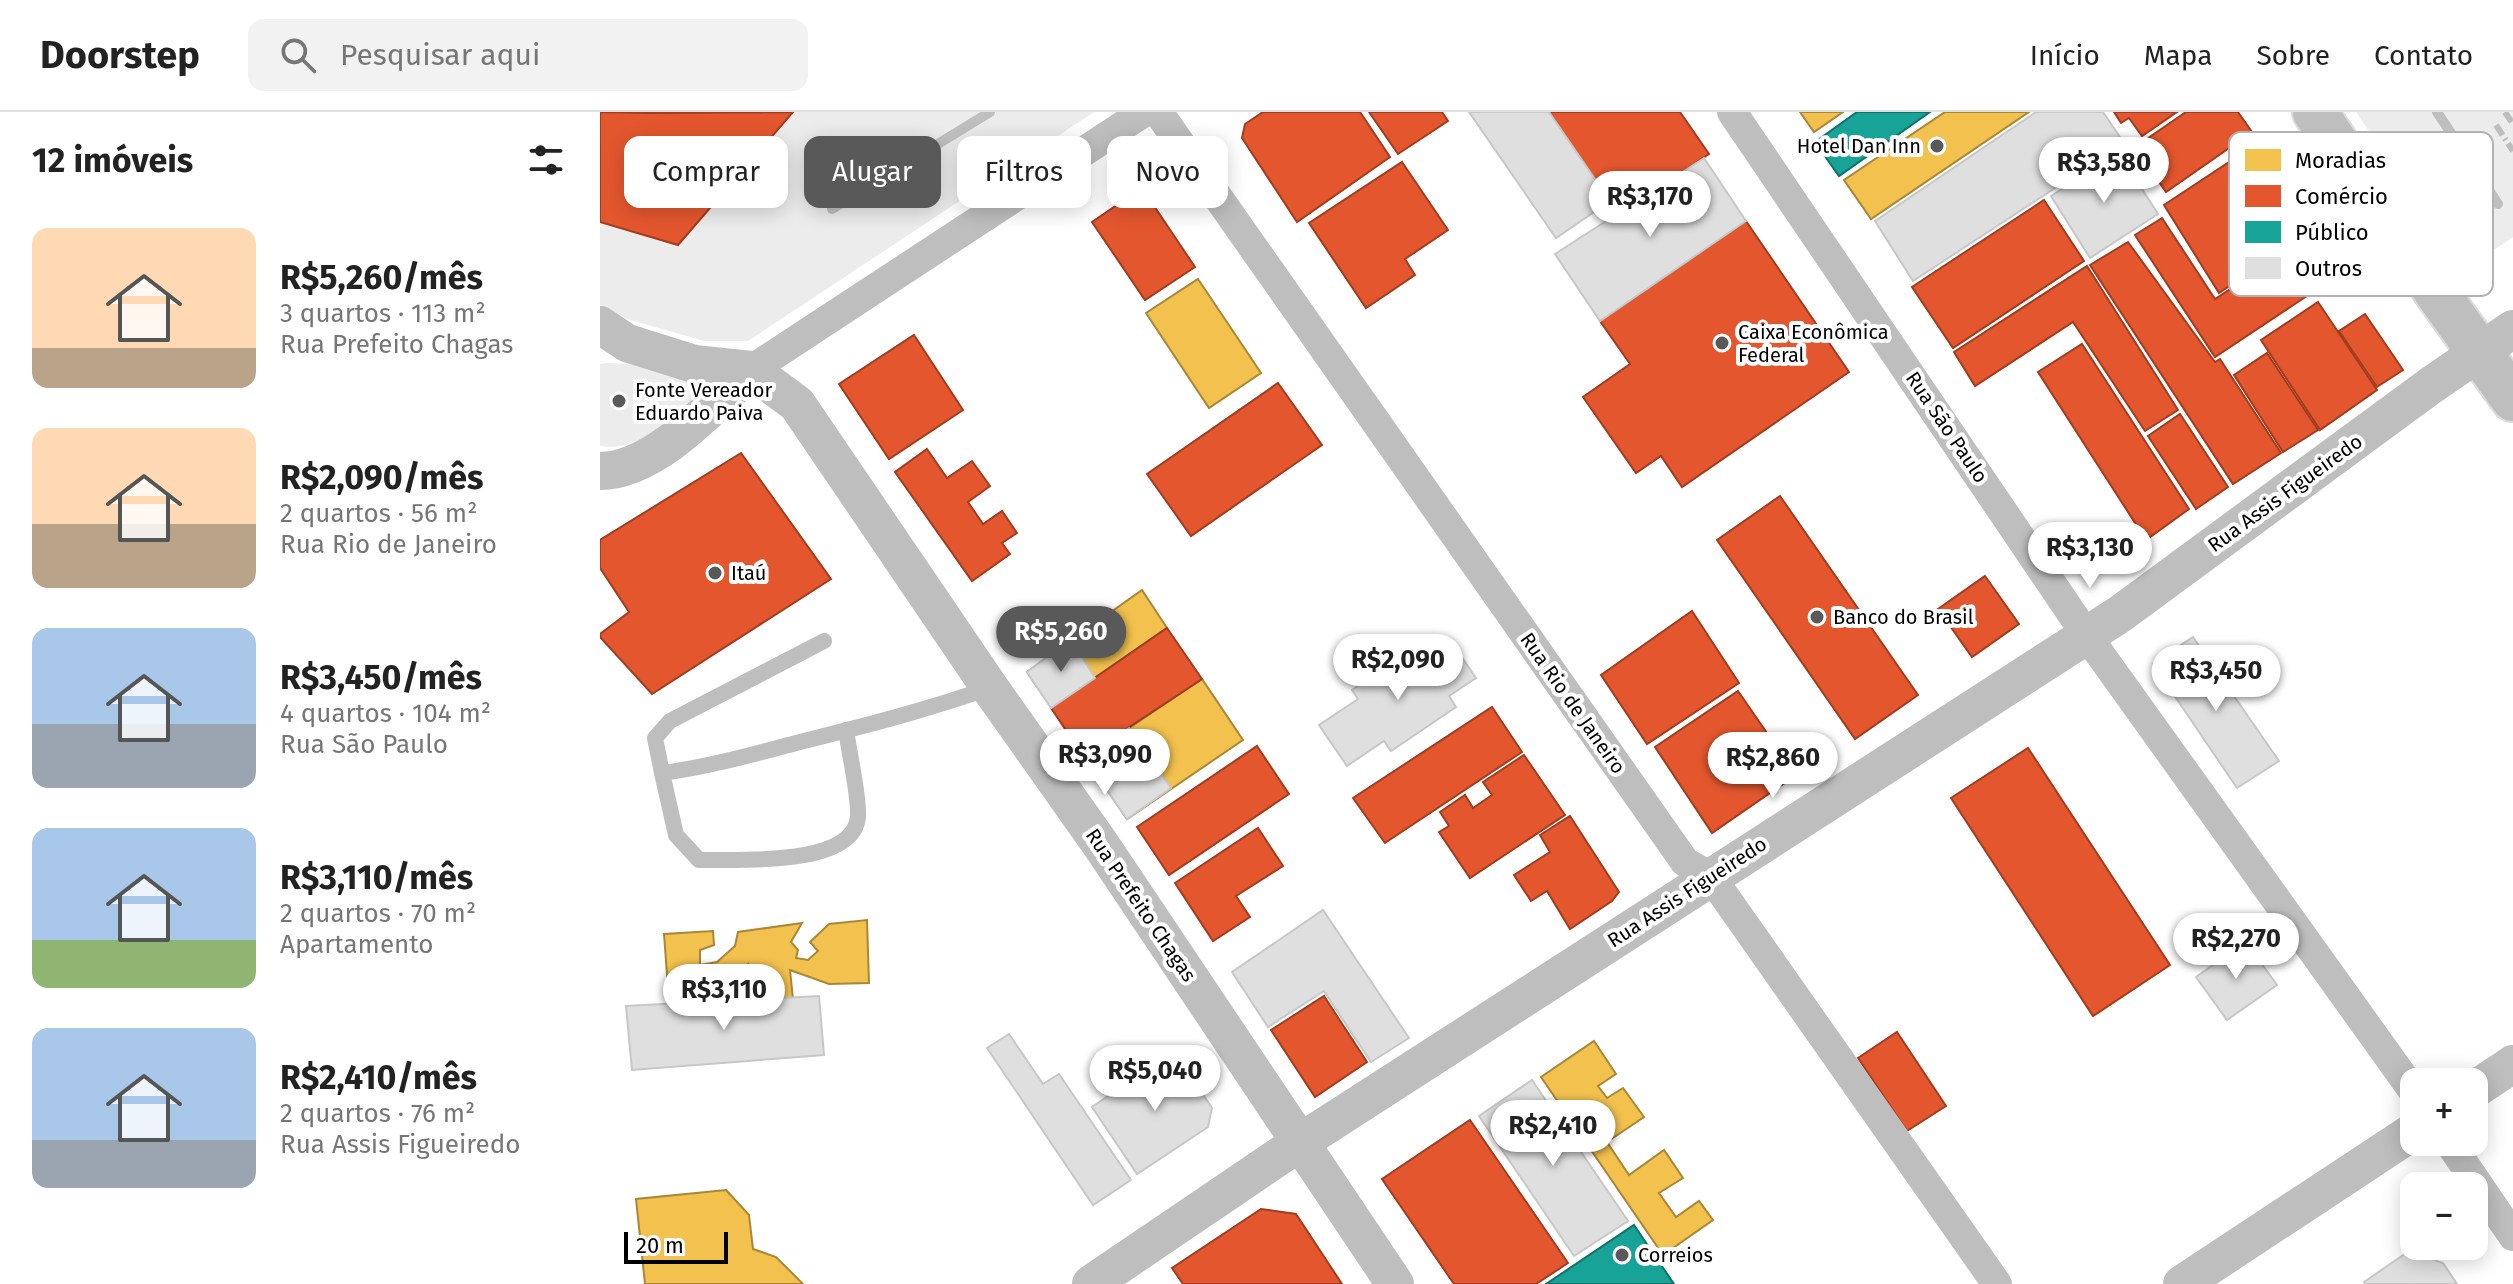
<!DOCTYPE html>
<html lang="pt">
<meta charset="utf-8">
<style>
body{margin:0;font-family:"Fira Sans",sans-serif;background:#f2f2f2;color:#222;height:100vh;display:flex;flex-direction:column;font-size:30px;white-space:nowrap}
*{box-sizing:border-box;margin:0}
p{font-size:26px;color:#767676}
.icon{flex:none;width:44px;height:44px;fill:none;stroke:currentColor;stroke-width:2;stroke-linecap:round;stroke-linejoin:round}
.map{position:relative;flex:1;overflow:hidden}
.sheet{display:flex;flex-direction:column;background:#fff;width:600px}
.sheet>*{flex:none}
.top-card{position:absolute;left:24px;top:24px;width:760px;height:72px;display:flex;gap:16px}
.fabs{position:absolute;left:1800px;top:956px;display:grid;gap:16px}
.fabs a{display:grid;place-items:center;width:88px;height:88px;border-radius:16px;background:#fff;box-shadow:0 4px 20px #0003;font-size:40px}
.scale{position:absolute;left:24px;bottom:20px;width:104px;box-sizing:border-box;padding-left:8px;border:4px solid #000;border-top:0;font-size:22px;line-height:28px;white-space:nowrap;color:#000;-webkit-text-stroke:6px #fff;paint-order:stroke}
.price{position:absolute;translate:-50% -68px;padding:0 18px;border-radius:28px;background:#fff;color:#222;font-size:26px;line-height:52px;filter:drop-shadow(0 2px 4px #0008)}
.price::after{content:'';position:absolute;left:50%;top:48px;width:24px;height:18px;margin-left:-12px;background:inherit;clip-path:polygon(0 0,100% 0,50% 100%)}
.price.active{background:#595959;color:#fff}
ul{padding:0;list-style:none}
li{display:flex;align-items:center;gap:24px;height:200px;padding:0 32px}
li span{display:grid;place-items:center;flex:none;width:224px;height:160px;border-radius:16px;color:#555}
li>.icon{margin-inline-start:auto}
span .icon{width:96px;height:96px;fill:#fffc;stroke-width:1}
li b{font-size:34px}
h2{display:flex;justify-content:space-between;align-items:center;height:96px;padding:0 32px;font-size:34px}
.chip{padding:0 28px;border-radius:16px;background:#fff;box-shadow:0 4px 20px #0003;font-size:28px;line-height:72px}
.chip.active{background:#595959;color:#fff}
header{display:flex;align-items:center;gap:48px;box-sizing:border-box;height:112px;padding:0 40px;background:#fff;border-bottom:2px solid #e0e0e0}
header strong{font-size:38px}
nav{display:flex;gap:44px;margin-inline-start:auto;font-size:28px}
.search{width:560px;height:72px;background:#f2f2f2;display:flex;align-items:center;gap:20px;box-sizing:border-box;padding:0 28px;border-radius:16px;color:#767676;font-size:30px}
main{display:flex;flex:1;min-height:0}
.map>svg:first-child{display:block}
.green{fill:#ececec}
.homes{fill:#f2c14e;stroke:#a98737;stroke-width:2}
.shops{fill:#e4572e;stroke:#a03d20;stroke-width:2}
.public{fill:#17a398;stroke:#10726a;stroke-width:2}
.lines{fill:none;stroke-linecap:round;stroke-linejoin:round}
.stream{stroke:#bfbfbf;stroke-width:10}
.building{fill:#dfdfdf;stroke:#c7c7c7;stroke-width:2}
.primary-casing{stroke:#dbdbdb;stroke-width:48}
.service{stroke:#bebebe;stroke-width:16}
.minor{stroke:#bebebe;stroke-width:30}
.tertiary{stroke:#bebebe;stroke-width:38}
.primary{stroke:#bebebe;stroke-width:44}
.rail{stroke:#bebebe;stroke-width:6;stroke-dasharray:12 4 2 4;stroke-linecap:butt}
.poi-dot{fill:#595959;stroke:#fff;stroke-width:3}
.labels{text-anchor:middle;stroke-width:8;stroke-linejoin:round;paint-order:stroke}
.poi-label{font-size:20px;fill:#000;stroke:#fff;text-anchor:start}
.street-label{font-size:20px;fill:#000;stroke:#fff}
.key{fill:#fff;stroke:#b2b2b2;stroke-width:2}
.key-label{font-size:22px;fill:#000}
</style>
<header>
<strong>Doorstep</strong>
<div class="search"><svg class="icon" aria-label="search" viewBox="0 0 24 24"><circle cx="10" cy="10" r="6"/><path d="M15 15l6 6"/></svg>Pesquisar aqui</div>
<nav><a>Início</a><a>Mapa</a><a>Sobre</a><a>Contato</a></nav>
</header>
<main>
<section class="sheet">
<h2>12 imóveis<svg class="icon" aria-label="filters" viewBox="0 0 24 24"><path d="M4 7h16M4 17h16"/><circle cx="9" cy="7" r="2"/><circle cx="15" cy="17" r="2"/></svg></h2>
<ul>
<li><span style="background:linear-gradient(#ffd9b3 75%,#b9a48a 0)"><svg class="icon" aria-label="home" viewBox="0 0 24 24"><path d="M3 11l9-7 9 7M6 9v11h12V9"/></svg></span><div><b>R$5,260/mês</b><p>3 quartos · 113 m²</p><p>Rua Prefeito Chagas</p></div></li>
<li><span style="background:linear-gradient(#ffd9b3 60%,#b9a48a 0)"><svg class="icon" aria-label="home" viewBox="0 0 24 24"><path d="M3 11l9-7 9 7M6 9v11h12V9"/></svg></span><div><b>R$2,090/mês</b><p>2 quartos · 56 m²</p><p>Rua Rio de Janeiro</p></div></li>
<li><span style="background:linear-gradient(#a9c7e8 60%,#9aa5b1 0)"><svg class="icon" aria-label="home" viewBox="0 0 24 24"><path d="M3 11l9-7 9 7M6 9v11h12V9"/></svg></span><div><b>R$3,450/mês</b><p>4 quartos · 104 m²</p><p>Rua São Paulo</p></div></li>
<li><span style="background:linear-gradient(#a9c7e8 70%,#8fb573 0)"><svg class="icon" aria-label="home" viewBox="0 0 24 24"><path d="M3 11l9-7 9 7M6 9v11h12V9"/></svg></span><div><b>R$3,110/mês</b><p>2 quartos · 70 m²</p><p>Apartamento</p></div></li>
<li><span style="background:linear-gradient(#a9c7e8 70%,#9aa5b1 0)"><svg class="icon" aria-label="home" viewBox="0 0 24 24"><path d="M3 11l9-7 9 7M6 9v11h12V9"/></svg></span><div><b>R$2,410/mês</b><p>2 quartos · 76 m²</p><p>Rua Assis Figueiredo</p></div></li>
</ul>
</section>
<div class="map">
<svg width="1913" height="1172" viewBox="0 0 1913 1172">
<rect width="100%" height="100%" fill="#fff"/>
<g class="green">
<path d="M 0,0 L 494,0 L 148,229 L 104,229 L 27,207 L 0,193 Z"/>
<path d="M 1756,0 L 1913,0 L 1913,125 L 1864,158 Z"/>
<path d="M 7,251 C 41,251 73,262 105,275 C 77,302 42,341 0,334 L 0,252 Z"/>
</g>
<g class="homes">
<path d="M 1200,0 L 1243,0 L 1214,20 Z"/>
<path d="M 1345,0 L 1429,0 L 1271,107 L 1244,68 Z"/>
<path d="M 598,167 L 661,261 L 609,296 L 546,201 Z"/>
<path d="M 542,478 L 567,516 L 495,566 L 529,616 L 602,567 L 643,628 L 527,707 L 427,560 Z"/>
<path d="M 267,808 L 269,871 L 229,872 L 190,858 L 193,887 L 152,890 L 148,852 L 111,887 L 69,890 L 64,822 L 113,819 L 114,833 L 100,838 L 100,853 L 117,850 L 135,834 L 138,820 L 202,811 L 191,830 L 198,838 L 196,846 L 208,848 L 218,839 L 210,830 L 229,812 Z"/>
<path d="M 994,929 L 1016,962 L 998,974 L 1007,986 L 1023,976 L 1044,1005 L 1007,1030 L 1029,1063 L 1064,1038 L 1083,1066 L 1059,1081 L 1076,1105 L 1099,1089 L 1113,1108 L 1063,1143 L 941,965 Z"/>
<path d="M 126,1078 L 149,1103 L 153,1137 L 176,1145 L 203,1172 L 45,1172 L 36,1087 Z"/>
</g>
<g class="shops">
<path d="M 0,0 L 49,1 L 193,0 L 78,133 L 0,110 Z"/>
<path d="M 663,0 L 760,0 L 790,45 L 697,110 L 642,26 L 645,12 Z"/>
<path d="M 769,0 L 842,0 L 848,9 L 798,42 Z"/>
<path d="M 949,0 L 1080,0 L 1109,42 L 1018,102 Z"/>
<path d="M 1514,0 L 1577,0 L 1542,24 L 1529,6 L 1521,11 Z"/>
<path d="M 1586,0 L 1638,0 L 1652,20 L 1566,80 L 1535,35 Z"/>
<path d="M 1658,31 L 1714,116 L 1619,181 L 1564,93 Z"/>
<path d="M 802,50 L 848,118 L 805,147 L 815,163 L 766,196 L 709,111 Z"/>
<path d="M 542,76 L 595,155 L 545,188 L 492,110 Z"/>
<path d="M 1444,88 L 1484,149 L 1353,236 L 1312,175 Z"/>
<path d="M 1562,106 L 1615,187 L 1714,122 L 1740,162 L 1615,245 L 1535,123 Z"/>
<path d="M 1146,109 L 1249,260 L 1082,375 L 1061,344 L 1036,361 L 983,285 L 1030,252 L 1000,209 Z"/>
<path d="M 1528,130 L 1615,250 L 1620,247 L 1681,341 L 1633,372 L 1490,153 Z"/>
<path d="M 1487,154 L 1578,298 L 1545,319 L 1473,210 L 1375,274 L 1354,240 Z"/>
<path d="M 1718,190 L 1777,278 L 1720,318 L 1661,228 Z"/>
<path d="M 1765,202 L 1803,258 L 1777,275 L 1739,219 Z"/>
<path d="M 314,223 L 363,298 L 289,347 L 239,272 Z"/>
<path d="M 1482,232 L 1589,397 L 1546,428 L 1438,260 Z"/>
<path d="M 1667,241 L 1718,318 L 1683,340 L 1634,263 Z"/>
<path d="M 678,271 L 722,333 L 591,424 L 547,362 Z"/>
<path d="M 1580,302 L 1628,375 L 1596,397 L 1548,324 Z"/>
<path d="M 327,337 L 347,366 L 372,349 L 390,374 L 368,390 L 383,412 L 402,399 L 417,421 L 402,431 L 410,442 L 372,469 L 295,360 Z"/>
<path d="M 141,341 L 231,467 L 52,582 L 0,525 L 0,522 L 29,500 L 0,456 L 0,428 Z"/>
<path d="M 1180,384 L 1318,583 L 1255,627 L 1117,428 Z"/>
<path d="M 1385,464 L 1419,512 L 1372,545 L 1338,497 Z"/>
<path d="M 1092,499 L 1139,571 L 1047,632 L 1001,563 Z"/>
<path d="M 567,516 L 602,567 L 484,645 L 451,596 Z"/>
<path d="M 1138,579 L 1196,663 L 1112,721 L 1055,635 Z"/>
<path d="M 892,595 L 922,640 L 785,731 L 753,686 Z"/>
<path d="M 657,634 L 689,682 L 569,763 L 537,715 Z"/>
<path d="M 1428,636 L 1570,853 L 1493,904 L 1351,686 Z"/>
<path d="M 924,643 L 965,703 L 870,766 L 839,720 L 849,714 L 840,700 L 865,683 L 873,696 L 892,683 L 883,670 Z"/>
<path d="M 970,704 L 1019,780 L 1012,789 L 970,817 L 947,779 L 931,789 L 914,763 L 950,740 L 940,723 Z"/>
<path d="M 658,716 L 683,754 L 636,784 L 650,805 L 613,829 L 575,771 Z"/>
<path d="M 724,884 L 767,950 L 715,985 L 671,918 Z"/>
<path d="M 1297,920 L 1346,994 L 1307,1019 L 1258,946 Z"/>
<path d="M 870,1008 L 968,1151 L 936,1172 L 854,1172 L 782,1067 Z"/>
<path d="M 661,1097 L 696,1102 L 742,1172 L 583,1172 L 572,1156 Z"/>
</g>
<g class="public">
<path d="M 1257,0 L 1330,0 L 1239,64 L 1215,30 Z"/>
<path d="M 1034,1113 L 1074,1172 L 946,1172 Z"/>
</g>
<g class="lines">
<g class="stream">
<path d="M 1837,0 L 1898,92"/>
<path d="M 232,97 L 390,0"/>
</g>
</g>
<g class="building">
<path d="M 869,0 L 949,0 L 1010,89 L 956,126 Z"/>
<path d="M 1436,0 L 1503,0 L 1524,31 L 1313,169 L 1275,109 Z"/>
<path d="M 1519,41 L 1558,102 L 1490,146 L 1451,84 Z"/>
<path d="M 1104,46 L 1146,109 L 1000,209 L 955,142 Z"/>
<path d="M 1593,525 L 1679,649 L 1637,676 L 1553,552 Z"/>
<path d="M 471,527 L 495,566 L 451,596 L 427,560 Z"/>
<path d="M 850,528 L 876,566 L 849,584 L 856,595 L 791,639 L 784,629 L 747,654 L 719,613 L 758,587 L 752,578 L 815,535 L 823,547 Z"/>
<path d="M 529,616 L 571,676 L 527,707 L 484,645 Z"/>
<path d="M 723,798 L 809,926 L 771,950 L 724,879 L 668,915 L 632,860 Z"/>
<path d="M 1646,830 L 1677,873 L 1627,908 L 1596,865 Z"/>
<path d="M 219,884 L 224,943 L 32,958 L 26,894 Z"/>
<path d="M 409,922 L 443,972 L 459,962 L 531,1068 L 493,1093 L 387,936 Z"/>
<path d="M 574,939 L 612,996 L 608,1015 L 537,1062 L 492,995 Z"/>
<path d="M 932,968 L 1028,1109 L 974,1144 L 879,1004 Z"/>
<path d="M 1809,1139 L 1843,1151 L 1857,1172 L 1765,1172 L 1764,1170 Z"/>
</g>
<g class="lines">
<g class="primary-casing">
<path id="primary" d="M 1715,0 L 1837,181 L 1913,287"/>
</g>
<g class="service">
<path d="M 224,529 L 70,609 L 55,626 L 62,661 C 109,655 154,642 200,630 C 264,614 327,598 389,576"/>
<path d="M 62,661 L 76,723 L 99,748 C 135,747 255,756 258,704 C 259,683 249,640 246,618"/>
</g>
<g class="minor">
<path d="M 558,0 L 1085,750 L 1111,765 L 1397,1172"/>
<path d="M 1132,0 L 1487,524 L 1814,980"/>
<path d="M 151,258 L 544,0"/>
<path d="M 1849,1030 L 1913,1124"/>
</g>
<g class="tertiary">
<path d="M 0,213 L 27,231 L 94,252 L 151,258 L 197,292 L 390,576 L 501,733 L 795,1172"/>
<path d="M 0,359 C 55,359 113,293 151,258"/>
<path d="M 1874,978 L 1913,952"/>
<path d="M 491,1172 L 699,1031 L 1520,502 L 1830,274 L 1913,217"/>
<path d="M 1582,1172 L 1814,1019"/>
</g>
<use href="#primary" class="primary"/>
<g class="rail">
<path d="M 1905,0 L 1913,12"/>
<path d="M 1896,13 L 1913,39"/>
</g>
</g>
<g class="poi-dot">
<circle cx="1337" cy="34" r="8"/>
<circle cx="1122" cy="231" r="8"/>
<circle cx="19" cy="289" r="8"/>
<circle cx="115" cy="461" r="8"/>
<circle cx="1217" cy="505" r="8"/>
<circle cx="1022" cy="1143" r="8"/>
</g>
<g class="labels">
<g class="poi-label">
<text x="1321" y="41" text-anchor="end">Hotel Dan Inn</text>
<text x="1138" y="227">Caixa Econômica<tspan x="1138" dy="23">Federal</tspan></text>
<text x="35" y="285">Fonte Vereador<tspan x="35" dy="23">Eduardo Paiva</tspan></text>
<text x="131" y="468">Itaú</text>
<text x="1233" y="512">Banco do Brasil</text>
<text x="1038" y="1150">Correios</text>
</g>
<g class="street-label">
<text transform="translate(1347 315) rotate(56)" y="7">Rua São Paulo</text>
<text transform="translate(1685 381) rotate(-36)" y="7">Rua Assis Figueiredo</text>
<text transform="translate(973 591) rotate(55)" y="7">Rua Rio de Janeiro</text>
<text transform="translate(1087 780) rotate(-33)" y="7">Rua Assis Figueiredo</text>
<text transform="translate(541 793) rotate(56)" y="7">Rua Prefeito Chagas</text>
</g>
</g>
<rect x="1629" y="20" width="264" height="164" rx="12" class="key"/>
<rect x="1645" y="37" width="36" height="22" fill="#f2c14e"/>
<rect x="1645" y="73" width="36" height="22" fill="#e4572e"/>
<rect x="1645" y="109" width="36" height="22" fill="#17a398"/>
<rect x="1645" y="145" width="36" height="22" fill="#dfdfdf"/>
<g class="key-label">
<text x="1695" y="56">Moradias</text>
<text x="1695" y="92">Comércio</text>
<text x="1695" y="128">Público</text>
<text x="1695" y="164">Outros</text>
</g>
</svg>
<div class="fabs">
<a>+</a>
<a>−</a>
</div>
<div class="scale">20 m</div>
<b class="price" style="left:1504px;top:93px">R$3,580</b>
<b class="price" style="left:1050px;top:127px">R$3,170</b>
<b class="price" style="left:1490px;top:478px">R$3,130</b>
<b class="price active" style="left:461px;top:562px">R$5,260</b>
<b class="price" style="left:798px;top:590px">R$2,090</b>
<b class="price" style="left:1616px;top:601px">R$3,450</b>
<b class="price" style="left:505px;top:685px">R$3,090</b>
<b class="price" style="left:1173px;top:688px">R$2,860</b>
<b class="price" style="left:1636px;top:869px">R$2,270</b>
<b class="price" style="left:124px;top:920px">R$3,110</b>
<b class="price" style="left:555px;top:1001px">R$5,040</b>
<b class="price" style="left:953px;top:1056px">R$2,410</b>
<div class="top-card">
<a class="chip">Comprar</a>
<a class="chip active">Alugar</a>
<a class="chip">Filtros</a>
<a class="chip">Novo</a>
</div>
</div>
</main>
